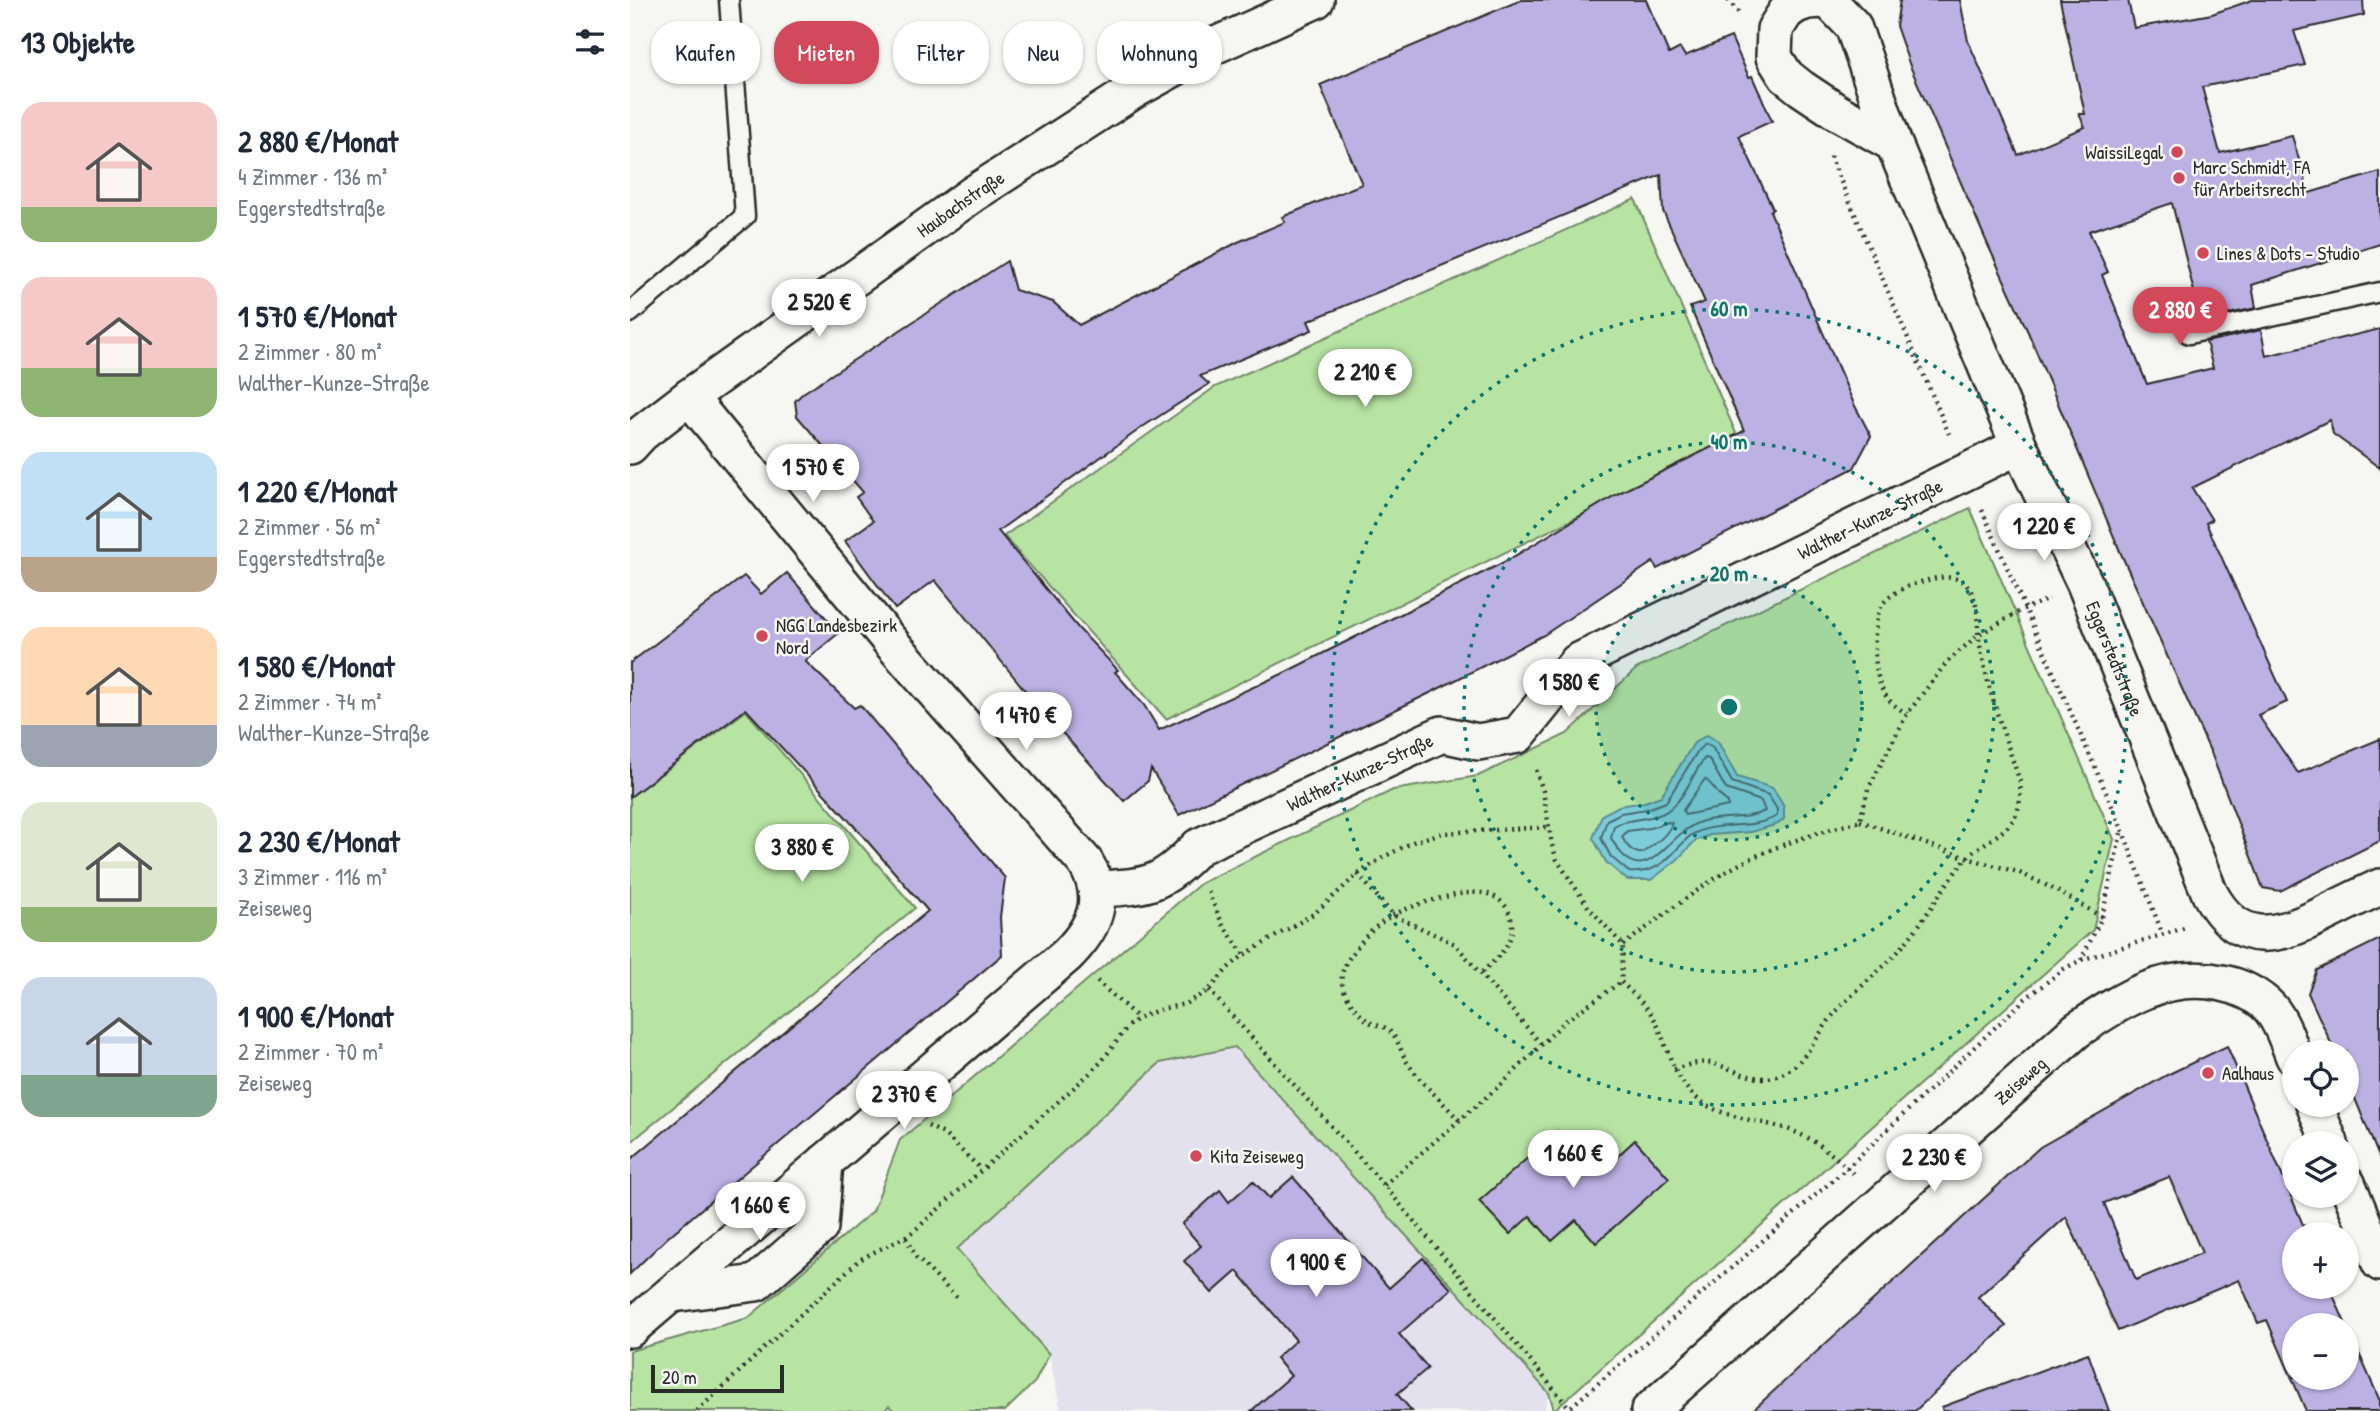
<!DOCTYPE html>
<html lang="de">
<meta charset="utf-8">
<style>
body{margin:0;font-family:"Patrick Hand",sans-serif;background:#f2f2f3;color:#1f2937;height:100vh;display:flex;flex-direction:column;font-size:26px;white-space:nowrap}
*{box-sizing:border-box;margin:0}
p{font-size:23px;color:#747a83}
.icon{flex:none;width:38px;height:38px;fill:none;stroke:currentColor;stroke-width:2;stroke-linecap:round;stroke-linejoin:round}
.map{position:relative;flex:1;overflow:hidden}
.details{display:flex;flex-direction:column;background:#fff;width:630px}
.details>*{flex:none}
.guide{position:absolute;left:21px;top:21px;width:665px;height:63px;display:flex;gap:14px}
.tools{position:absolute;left:1652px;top:1040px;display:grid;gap:14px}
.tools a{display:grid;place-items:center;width:77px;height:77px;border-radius:50%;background:#fff;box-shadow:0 2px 5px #0004;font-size:35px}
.scale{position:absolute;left:21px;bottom:18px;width:133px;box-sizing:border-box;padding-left:7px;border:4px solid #2b2b2b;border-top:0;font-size:19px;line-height:24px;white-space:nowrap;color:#2b2b2b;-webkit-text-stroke:5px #f6f6f2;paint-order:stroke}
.price{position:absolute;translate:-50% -60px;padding:0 16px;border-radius:24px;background:#fff;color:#222;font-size:23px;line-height:46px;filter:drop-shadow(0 2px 4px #0008)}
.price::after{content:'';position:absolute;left:50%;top:42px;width:21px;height:16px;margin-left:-10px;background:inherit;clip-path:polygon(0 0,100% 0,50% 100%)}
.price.current{background:#d1495b;color:#fff}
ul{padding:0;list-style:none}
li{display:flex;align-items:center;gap:21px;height:175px;padding:0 21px}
li span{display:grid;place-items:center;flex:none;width:196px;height:140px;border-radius:21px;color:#555}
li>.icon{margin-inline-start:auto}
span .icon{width:84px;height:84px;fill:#fffc;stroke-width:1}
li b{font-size:30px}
h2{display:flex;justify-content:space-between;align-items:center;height:84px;padding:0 21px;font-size:30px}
.pill{padding:0 24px;border-radius:28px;background:#fff;box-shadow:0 2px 5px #0004;font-size:24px;line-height:63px}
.pill.current{background:#d1495b;color:#fff}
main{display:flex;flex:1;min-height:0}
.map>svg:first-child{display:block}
.built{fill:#e4e1ee}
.green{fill:#b7e4a3;stroke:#718867;stroke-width:2}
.water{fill:#7dccda;stroke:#5c8c94;stroke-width:2}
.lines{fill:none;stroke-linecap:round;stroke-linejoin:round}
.shore{stroke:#4c6b71;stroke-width:2}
.building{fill:#bbb1e3;stroke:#2b2b2b;stroke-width:2;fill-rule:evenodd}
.lane-casing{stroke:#2b2b2b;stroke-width:23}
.street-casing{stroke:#2b2b2b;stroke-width:40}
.path{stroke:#2b2b2b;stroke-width:4.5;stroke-dasharray:2 5;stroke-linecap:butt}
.lane{stroke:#f6f6f2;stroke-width:18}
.street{stroke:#f6f6f2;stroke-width:35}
.ring{fill:none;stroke:#0f766e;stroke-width:3.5;stroke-dasharray:3.5 7}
.poi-dot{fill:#d1495b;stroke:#f6f6f2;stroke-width:2.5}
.labels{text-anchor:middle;stroke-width:5;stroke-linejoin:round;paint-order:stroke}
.poi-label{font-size:19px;fill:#2b2b2b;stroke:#f6f6f2;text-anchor:start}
.street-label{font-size:19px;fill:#2b2b2b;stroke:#f6f6f2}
.centre{fill:#0f766e;stroke:#f6f6f2;stroke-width:3.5}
.ring-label{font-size:21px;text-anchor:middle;font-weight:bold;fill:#0f766e;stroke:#f6f6f2;stroke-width:5;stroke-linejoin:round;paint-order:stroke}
</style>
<main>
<section class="details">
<h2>13 Objekte<svg class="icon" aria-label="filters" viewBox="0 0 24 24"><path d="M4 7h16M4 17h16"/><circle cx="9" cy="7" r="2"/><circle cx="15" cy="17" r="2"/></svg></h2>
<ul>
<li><span style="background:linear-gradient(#f6c9c9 75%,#8fb573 0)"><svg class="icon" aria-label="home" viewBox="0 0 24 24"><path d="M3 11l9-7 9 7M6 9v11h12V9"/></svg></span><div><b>2 880 €/Monat</b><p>4 Zimmer · 136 m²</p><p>Eggerstedtstraße</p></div></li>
<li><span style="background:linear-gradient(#f6c9c9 65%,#8fb573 0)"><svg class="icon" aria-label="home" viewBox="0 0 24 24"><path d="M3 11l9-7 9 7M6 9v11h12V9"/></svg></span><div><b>1 570 €/Monat</b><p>2 Zimmer · 80 m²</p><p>Walther-Kunze-Straße</p></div></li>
<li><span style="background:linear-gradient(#bfe0f5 75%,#b9a48a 0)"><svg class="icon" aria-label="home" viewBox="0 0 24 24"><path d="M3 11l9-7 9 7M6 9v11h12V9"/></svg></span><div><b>1 220 €/Monat</b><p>2 Zimmer · 56 m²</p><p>Eggerstedtstraße</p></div></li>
<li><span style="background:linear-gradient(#ffd9b3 70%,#9aa5b1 0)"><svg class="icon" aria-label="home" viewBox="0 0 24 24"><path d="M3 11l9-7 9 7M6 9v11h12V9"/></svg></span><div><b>1 580 €/Monat</b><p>2 Zimmer · 74 m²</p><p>Walther-Kunze-Straße</p></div></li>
<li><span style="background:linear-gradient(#dfe7d0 75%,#8fb573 0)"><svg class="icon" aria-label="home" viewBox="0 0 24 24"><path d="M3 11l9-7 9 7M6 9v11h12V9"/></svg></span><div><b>2 230 €/Monat</b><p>3 Zimmer · 116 m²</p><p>Zeiseweg</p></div></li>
<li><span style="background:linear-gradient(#c9d6e8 70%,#7fa58c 0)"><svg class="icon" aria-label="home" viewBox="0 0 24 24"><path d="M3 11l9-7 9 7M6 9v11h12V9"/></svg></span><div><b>1 900 €/Monat</b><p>2 Zimmer · 70 m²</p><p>Zeiseweg</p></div></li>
</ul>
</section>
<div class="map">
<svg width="1750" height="1411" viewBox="0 0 1750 1411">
<rect width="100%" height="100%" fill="#f6f6f2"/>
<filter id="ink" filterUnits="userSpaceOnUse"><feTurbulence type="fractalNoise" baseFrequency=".0143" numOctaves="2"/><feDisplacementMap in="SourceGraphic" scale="14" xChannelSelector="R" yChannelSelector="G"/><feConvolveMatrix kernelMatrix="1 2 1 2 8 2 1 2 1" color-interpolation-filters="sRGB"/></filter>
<g filter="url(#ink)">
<path class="built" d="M 605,1047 L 919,1393 L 914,1411 L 431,1411 L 419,1354 L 326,1250 L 530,1063 Z"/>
<g class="green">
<path d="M 1005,199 L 1108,438 L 536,719 L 374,536 L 585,387 Z"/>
<path d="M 1340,508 L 1484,839 L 1463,930 L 924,1410 L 919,1393 L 605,1047 L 530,1063 L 327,1249 L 419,1354 L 405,1382 L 375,1411 L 264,1411 L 259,1406 L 254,1411 L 0,1411 L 0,1351 L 118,1318 L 243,1211 L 270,1140 L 571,883 L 763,790 L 848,776 L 937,734 L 1006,669 Z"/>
<path d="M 116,711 L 285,908 L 0,1143 L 0,797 Z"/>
</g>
<path class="water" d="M 1077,735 L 1088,742 L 1107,777 L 1143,788 L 1154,807 L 1154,819 L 1148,824 L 1121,832 L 1080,835 L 1065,841 L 1047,860 L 1021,880 L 997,880 L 976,862 L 963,838 L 972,815 L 989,806 L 1015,802 L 1031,796 L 1064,743 Z"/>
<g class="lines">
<g class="shore">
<path d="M 1076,744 L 1082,747 L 1102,782 L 1138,795 L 1147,809 L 1147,816 C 1121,831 1085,820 1062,835 C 1057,837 1054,843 1050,846 C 1035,863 1022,874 999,872 L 981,857 L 971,838 L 977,820 L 991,813 L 1017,809 L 1036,802 L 1069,749 Z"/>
<path d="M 1075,758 L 1079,759 L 1096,789 L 1131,801 L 1135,811 C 1115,821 1091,815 1070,822 C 1034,835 1014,898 981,838 L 984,826 C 1001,816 1025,822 1041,808 C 1056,796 1063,772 1075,758 Z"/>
<path d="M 1075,779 C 1084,785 1087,796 1098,802 L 1098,806 L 1055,815 L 1053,810 Z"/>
<path d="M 1038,822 L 1042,823 C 1038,836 1023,845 1012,853 C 1002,854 996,845 992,837 L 997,831 L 1020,828 Z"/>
</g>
</g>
<g class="building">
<path d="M 891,0 L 1016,0 L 1039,54 L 1050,48 L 1055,56 L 1101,37 L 1119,77 L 1122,76 L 1142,121 L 1109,136 L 1143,209 L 1140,211 L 1224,404 L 1241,436 L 1224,468 L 1027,569 L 1023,562 L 914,635 L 800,693 L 549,815 L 521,769 L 518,781 L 494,801 L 407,705 L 305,580 L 265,609 L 215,541 L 243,521 L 226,497 L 233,492 L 167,416 L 165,401 L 173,393 L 377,261 L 385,290 L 423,302 L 449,325 L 608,242 L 655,222 L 652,217 L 732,184 L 690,85 ZM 1031,175 L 1033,211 L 1075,302 L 1060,307 L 1114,431 L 987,494 L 878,560 L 652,674 L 529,730 L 514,705 L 485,672 L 488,670 L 449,629 L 368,531 L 514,426 L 579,384 L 570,376 L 682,330 L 678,321 Z"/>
<path d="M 1270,0 L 1330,0 L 1338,41 L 1388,155 L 1455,127 L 1449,114 L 1455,114 L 1430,0 L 1498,0 L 1504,28 L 1582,14 L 1622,0 L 1733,0 L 1734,15 L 1664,31 L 1675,65 L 1572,87 L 1590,153 L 1662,136 L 1679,193 L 1750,172 L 1750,244 L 1622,285 L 1626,308 L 1571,320 L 1542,203 L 1459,231 L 1478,272 L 1472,275 L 1517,384 L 1583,368 L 1576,342 L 1631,330 L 1636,356 L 1750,329 L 1750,468 L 1703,434 L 1700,420 L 1562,488 L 1582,520 L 1576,523 L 1657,702 L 1628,715 L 1668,773 L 1750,739 L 1750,841 L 1650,891 L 1633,888 L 1581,753 L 1492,556 L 1398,332 L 1358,245 L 1280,66 L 1266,26 Z"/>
<path d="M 157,573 L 209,633 L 175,661 L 224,708 L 230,705 L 375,878 L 370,917 L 372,955 L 37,1238 L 0,1274 L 0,1160 L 298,911 L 225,827 L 116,709 L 0,797 L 0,663 L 114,576 L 131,594 Z"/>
<path d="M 1750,939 L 1750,1157 L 1749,1157 L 1717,1079 L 1717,1052 L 1705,1052 L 1678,993 L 1687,970 Z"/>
<path d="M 1597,1046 L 1677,1234 L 1664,1234 L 1664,1286 L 1699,1286 L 1716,1325 L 1664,1325 L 1664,1377 L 1717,1377 L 1717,1326 L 1750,1401 L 1750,1411 L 1676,1411 L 1637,1320 L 1628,1323 L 1609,1280 L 1488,1331 L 1436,1217 L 1348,1297 L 1376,1326 L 1285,1411 L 1122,1411 L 1410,1147 L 1537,1075 ZM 1539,1177 L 1572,1253 L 1506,1280 L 1474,1203 Z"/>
<path d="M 928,1131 L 968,1174 L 1005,1140 L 1039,1178 L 966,1243 L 946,1220 L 922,1241 L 900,1216 L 880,1234 L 849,1201 Z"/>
<path d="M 663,1177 L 759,1288 L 793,1258 L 821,1289 L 769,1334 L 798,1368 L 767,1394 L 782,1411 L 621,1411 L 661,1376 L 646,1358 L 666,1340 L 607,1271 L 582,1293 L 554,1261 L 571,1246 L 552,1224 L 590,1190 L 599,1202 L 623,1181 L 639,1198 Z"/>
<path d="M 1458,1353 L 1479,1411 L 1313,1411 L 1312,1407 Z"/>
</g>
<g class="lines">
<g class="lane-casing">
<g id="lane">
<path d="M 0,313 L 115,216 L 99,0"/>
<path d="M 1559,334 L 1750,292"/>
</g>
</g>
<g class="street-casing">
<g id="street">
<path id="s1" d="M 1264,144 L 1207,112 L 1171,88 L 1156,76 L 1144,57 L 1145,29 L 1156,12 L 1166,5 L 1178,1 L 1192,0 L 1201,3 L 1223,26 L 1264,144 L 1389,446 L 1455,584 L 1580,894 C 1610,949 1649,937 1696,913 C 1714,904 1732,895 1750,887"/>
<path id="s2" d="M 0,446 L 11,434 L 59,397 L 343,194 L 503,91 L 586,45 L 686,0"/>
<path id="s3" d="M 467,889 C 520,886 530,886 568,847 L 812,734 L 848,742 L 888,735 L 947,662 L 1389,446"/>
<path d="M 1684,1104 L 1700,1143"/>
<path d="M 1717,1183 L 1750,1263"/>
<path d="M 43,1294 L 126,1283 L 190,1227 L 195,1162"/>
<path d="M 0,1329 L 437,955 C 465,927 478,898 455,862 L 264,646 L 59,397"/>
<path id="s4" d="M 1019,1411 L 1447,1030 C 1492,1000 1535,971 1592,983 C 1609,986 1628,995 1640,1008 C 1652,1022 1657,1040 1664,1057"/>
</g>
</g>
<g class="path">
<path d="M 1098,0 L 1109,13"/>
<path d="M 1200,156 L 1319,434"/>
<path d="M 1352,510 L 1492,829"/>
<path d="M 906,770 L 913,791 L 922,845 L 927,860 L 959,908 L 993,945 L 991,982 C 1003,994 1018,1006 1026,1022 C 1039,1050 1043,1080 1069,1100 C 1094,1119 1131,1120 1160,1130 C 1185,1139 1207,1157 1225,1176"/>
<path d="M 1230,821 L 1337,858 L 1388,872 L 1424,889 L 1472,917 L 1451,960"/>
<path d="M 728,874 L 763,915 L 825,944 L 912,1045"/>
<path d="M 578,892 L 593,925 L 614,955"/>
<path d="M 1472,917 L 1492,829 L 1532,933"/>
<path d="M 993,945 C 1025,922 1056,897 1089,876 C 1132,849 1182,834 1230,821 L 1238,789 L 1277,714 L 1317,662 L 1348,635 L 1394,609 L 1419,599"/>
<path d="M 467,981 L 508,1018"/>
<path d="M 579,990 L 754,1185 L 942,1411"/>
<path d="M 1044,1069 C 1055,1066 1069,1061 1080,1063 C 1106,1068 1125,1086 1152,1074 C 1177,1062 1187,1034 1204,1014 C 1223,992 1246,975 1265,955 C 1292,926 1310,890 1335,860 C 1348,845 1368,838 1381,823 C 1390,811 1391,797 1390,782 C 1377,742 1361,701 1353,659 C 1351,649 1348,638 1348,628 C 1348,612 1346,589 1330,580 C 1321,576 1307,577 1298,580 C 1282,584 1262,591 1252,605 C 1241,622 1243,676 1254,693 C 1260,703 1268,708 1277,714"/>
<path d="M 829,1120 C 813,1102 793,1085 779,1065 C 770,1053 770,1039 757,1029 C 752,1025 743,1025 738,1021 C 728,1014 716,998 713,987 C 709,974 715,963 723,953 C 733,938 746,925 761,916 C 782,905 830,890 853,893 C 879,897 890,926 876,946 C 870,957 859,965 851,973"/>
<path d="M 298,1126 L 314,1134 L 351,1169"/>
<path d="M 754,1185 L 874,1082 L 935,1021 L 991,982"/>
<path d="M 276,1238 L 286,1257 L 328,1299"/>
<path d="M 67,1411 L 227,1262 C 245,1249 267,1244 285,1230 L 459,1074 L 472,1061 L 498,1026 L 508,1018 L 531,1009 L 555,1004 L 579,990 L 598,968 L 614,955 L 685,913 L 728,874 L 752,858 L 783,842 L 812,833 L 919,827"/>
<path d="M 936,1411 L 1217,1168 L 1395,999 L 1434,969 L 1451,960 L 1554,928"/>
</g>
<use href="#lane" class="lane"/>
<use href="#street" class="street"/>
</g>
</g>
<circle cx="1099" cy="707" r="133" fill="#0f766e" fill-opacity=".12"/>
<g class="ring">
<circle cx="1099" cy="707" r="133"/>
<circle cx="1099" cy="707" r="265"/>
<circle cx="1099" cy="707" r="398"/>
</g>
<g class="poi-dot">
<circle cx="1547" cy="152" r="7"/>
<circle cx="1549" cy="178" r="7"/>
<circle cx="1573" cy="253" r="7"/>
<circle cx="132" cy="636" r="7"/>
<circle cx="1578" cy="1073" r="7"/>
<circle cx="566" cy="1156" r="7"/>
</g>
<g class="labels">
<g class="poi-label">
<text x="1533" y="159" text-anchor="end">WaissiLegal</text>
<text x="1563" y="174">Marc Schmidt, FA<tspan x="1563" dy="22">für Arbeitsrecht</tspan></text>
<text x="1587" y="260">Lines &amp; Dots - Studio</text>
<text x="146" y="632">NGG Landesbezirk<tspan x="146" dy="22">Nord</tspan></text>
<text x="1592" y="1080">Aalhaus</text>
<text x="580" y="1163">Kita Zeiseweg</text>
</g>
<g class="street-label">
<text dy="7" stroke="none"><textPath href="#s2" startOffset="410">Haubachstraße</textPath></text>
<text dy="7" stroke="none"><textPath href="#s3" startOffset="880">Walther-Kunze-Straße</textPath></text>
<text dy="7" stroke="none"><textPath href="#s1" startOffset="964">Eggerstedtstraße</textPath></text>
<text dy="7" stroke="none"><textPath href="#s3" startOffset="292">Walther-Kunze-Straße</textPath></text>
<text dy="7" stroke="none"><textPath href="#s4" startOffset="497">Zeiseweg</textPath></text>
</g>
</g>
<circle cx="1099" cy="707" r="10" class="centre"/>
<g class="ring-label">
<text x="1099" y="316">60 m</text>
<text x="1099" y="449">40 m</text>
<text x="1099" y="581">20 m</text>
</g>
</svg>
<div class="tools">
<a><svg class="icon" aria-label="locate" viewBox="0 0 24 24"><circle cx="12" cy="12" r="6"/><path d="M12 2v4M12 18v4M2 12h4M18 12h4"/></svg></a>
<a><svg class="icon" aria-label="layers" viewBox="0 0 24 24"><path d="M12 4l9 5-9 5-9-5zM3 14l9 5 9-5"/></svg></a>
<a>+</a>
<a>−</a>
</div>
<div class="scale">20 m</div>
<b class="price" style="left:189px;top:339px">2 520 €</b>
<b class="price current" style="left:1550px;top:347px">2 880 €</b>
<b class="price" style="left:735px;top:409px">2 210 €</b>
<b class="price" style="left:183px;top:504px">1 570 €</b>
<b class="price" style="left:1414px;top:563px">1 220 €</b>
<b class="price" style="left:939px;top:719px">1 580 €</b>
<b class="price" style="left:396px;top:752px">1 470 €</b>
<b class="price" style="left:172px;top:884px">3 880 €</b>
<b class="price" style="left:274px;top:1131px">2 370 €</b>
<b class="price" style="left:943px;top:1190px">1 660 €</b>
<b class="price" style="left:1304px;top:1194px">2 230 €</b>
<b class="price" style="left:130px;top:1242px">1 660 €</b>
<b class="price" style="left:686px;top:1299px">1 900 €</b>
<div class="guide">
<a class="pill">Kaufen</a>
<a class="pill current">Mieten</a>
<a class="pill">Filter</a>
<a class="pill">Neu</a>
<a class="pill">Wohnung</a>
</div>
</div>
</main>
